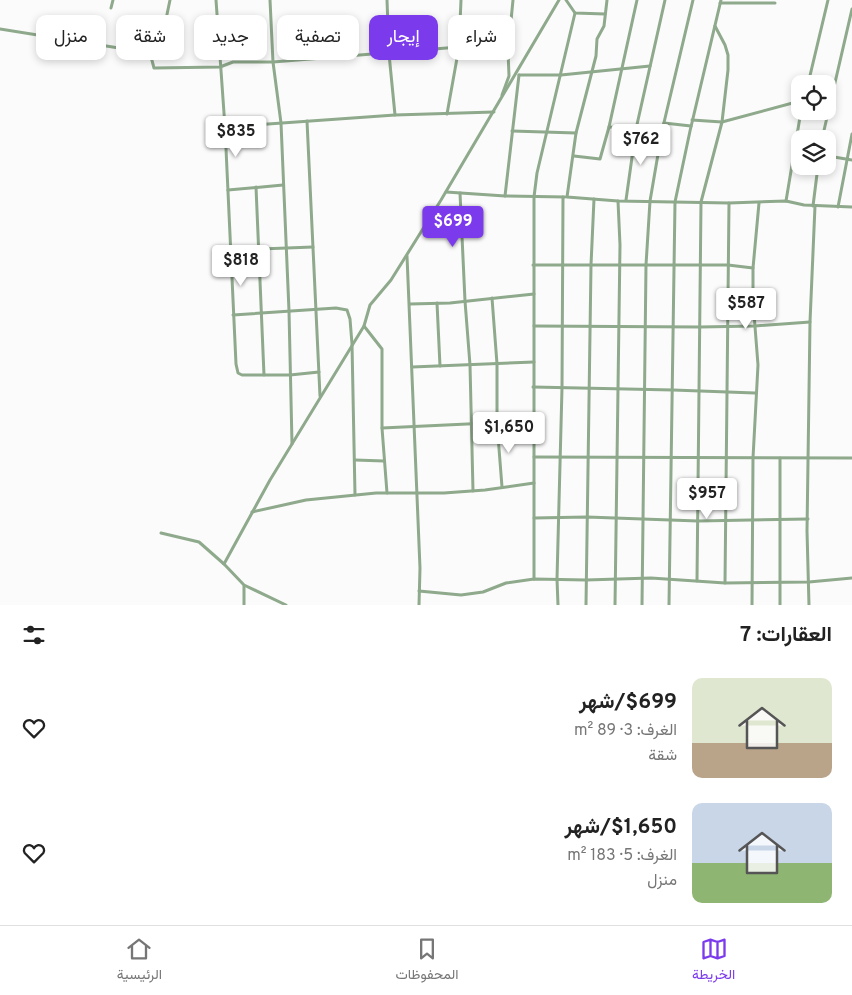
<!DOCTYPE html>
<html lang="ar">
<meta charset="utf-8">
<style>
body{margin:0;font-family:Overpass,Vazirmatn,sans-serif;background:#f2f2f2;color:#222;direction:rtl;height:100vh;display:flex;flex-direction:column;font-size:19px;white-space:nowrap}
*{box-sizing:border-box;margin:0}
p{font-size:16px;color:#767676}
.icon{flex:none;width:28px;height:28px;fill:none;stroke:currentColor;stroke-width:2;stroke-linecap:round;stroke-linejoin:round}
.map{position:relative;height:605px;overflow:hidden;direction:ltr}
.details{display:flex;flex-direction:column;background:#fff;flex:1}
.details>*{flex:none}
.top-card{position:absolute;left:15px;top:15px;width:500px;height:45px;direction:rtl;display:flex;gap:10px}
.buttons{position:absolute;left:791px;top:75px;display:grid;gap:10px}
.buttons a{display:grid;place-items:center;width:45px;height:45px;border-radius:10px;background:#fff;box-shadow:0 2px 8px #0003;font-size:25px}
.price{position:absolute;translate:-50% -42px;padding:0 11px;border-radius:5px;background:#fff;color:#222;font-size:16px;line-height:32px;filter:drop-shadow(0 1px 2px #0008)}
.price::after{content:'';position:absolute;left:50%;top:30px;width:15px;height:11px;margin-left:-8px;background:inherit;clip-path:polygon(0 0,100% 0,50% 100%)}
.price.selected{background:#7c3aed;color:#fff}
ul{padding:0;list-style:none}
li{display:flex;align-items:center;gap:15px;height:125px;padding:0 20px}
li span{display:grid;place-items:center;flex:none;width:140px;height:100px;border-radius:10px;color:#555}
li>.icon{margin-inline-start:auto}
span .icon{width:60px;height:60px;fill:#fffc;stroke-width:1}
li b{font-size:21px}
h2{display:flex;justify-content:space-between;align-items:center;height:60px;padding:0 20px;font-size:21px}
.pill{padding:0 18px;border-radius:10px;background:#fff;box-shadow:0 2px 8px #0003;font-size:18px;line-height:45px}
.pill.selected{background:#7c3aed;color:#fff}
.tab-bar{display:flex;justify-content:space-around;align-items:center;height:70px;border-top:1px solid #e0e0e0;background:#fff;font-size:14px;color:#767676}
.tab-bar a{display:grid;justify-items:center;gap:2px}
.tab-bar .selected{color:#7c3aed}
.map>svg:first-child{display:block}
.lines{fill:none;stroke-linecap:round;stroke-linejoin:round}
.minor{stroke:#8ea98b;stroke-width:3}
</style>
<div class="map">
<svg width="852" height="605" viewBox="0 0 852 605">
<rect width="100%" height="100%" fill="#fbfbfb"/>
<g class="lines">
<g class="minor">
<path d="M 170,0 L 165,24 L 150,53 L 154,68 L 220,67 L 233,62 L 273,62 L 459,47 L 508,51"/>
<path d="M 216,0 L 225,127 L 236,364 L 238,373 L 242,375 L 290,375 L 319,372"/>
<path d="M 270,0 L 273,62 L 281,123 L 289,311 L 292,444"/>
<path d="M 387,0 L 389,54 L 395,115"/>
<path d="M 566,0 L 575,13 L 605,14"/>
<path d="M 607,0 L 604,26 L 597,39 L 596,56 L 576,133 L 567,197 L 618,201 L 729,203 L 786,201 L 804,205 L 852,207"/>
<path d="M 720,3 L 775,3"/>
<path d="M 111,8 L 113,0"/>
<path d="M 0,29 L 150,53"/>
<path d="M 519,75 L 561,75 L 650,66"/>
<path d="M 808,84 L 828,0"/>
<path d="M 502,95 L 509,76 L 508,51 L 513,0"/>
<path d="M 447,114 L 459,47 L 461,0"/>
<path d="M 692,120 L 722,122 L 800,101"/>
<path d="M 307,121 L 320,396"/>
<path d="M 664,123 L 691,126"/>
<path d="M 225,127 L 395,115 L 494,112"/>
<path d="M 609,127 L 662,131"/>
<path d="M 512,131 L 576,133"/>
<path d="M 822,139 L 852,9"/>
<path d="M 574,156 L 600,159 L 609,127 L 637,0"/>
<path d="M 828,156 L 852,160"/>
<path d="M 256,187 L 264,375"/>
<path d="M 228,190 L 283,185"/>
<path d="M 446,192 L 505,196 L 565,197"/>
<path d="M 460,193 L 465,301 L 470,365 L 473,491"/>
<path d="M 505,196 L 519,75"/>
<path d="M 626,200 L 636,129 L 665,0"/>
<path d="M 786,201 L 801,111"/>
<path d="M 813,206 L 818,166"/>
<path d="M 838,207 L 852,134"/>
<path d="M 230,250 L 313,247"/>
<path d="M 407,256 L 420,568 L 419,605"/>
<path d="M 533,265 L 728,265 L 753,268"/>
<path d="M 492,298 L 497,364 L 497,423 L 502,487"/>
<path d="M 437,303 L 440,366"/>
<path d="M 410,304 L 450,303 L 534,294"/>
<path d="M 233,315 L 336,308 L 347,310 L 350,319 L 352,344 L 355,495"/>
<path d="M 364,326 L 382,349 L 382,428 L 387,493"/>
<path d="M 534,326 L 700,327 L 755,326 L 810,322"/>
<path d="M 412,367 L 534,362"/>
<path d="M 533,387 L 673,390 L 755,393"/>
<path d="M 382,428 L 533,421"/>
<path d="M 534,457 L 852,458"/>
<path d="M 780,458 L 780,605"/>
<path d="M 355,460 L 384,461"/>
<path d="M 252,512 L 306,500 L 376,493 L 444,493 L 485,490 L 534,483"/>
<path d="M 534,518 L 587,517 L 698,521 L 808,519"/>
<path d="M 161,533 L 199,542 L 224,564 L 244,585 L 286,605"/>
<path d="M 224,564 L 270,480 L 364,326 L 370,305 L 391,280 L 441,200 L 559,0"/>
<path d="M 534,579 L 534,197 L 537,173 L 575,13"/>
<path d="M 697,581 L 701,202 L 722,122 L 728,70 L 728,55 L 725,45 L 715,26"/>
<path d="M 725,583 L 729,203"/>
<path d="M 419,591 L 461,595 L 483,592 L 506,583 L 534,579 L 586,580 L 651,578 L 725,583 L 809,582 L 852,578"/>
<path d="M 244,605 L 244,586"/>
<path d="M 558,605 L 557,579 L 562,388 L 563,197"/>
<path d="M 586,605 L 591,265 L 594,199"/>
<path d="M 615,605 L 620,245 L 618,201"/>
<path d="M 642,605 L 646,265 L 650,201 L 662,131 L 693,0"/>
<path d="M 669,605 L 675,202 L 690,131 L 721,0"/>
<path d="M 752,605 L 753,458 L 758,365 L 753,301 L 753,268 L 759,203"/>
<path d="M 809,605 L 807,531 L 810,322 L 815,206"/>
</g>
</g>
</svg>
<div class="buttons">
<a><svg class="icon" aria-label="locate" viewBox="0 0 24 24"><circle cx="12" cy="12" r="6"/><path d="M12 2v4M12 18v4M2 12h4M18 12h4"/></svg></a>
<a><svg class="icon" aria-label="layers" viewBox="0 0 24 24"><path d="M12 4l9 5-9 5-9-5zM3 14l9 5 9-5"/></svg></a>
</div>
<b class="price" style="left:236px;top:158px">$835</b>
<b class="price" style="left:641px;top:166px">$762</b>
<b class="price selected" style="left:453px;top:248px">$699</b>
<b class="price" style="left:241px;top:287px">$818</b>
<b class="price" style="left:746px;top:330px">$587</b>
<b class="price" style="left:509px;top:454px">$1,650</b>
<b class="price" style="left:707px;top:520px">$957</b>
<div class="top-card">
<a class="pill">شراء</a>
<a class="pill selected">إيجار</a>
<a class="pill">تصفية</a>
<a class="pill">جديد</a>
<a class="pill">شقة</a>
<a class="pill">منزل</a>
</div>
</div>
<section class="details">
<h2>العقارات: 7<svg class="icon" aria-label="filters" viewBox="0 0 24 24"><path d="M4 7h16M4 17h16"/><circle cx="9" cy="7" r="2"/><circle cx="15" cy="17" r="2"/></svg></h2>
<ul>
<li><span style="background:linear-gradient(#dfe7d0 65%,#b9a48a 0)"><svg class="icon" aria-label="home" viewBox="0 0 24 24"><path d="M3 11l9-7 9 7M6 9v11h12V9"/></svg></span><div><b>$699/شهر</b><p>الغرف: 3 · 89 m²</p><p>شقة</p></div><svg class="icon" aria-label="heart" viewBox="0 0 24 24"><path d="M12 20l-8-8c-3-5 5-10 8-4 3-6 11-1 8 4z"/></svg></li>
<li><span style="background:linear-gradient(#c9d6e8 60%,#8fb573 0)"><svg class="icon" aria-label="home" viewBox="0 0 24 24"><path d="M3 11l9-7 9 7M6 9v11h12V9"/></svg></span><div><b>$1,650/شهر</b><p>الغرف: 5 · 183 m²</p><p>منزل</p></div><svg class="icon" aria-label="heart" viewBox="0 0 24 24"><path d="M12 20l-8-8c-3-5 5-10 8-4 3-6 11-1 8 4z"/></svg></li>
</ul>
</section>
<nav class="tab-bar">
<a class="selected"><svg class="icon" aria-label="map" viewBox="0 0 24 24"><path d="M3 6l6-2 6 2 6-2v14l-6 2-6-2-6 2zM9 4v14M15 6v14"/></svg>الخريطة</a>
<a><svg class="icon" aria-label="saved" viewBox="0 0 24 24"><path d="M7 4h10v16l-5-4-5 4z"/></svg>المحفوظات</a>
<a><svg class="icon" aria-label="home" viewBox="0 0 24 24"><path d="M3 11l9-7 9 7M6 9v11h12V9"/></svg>الرئيسية</a>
</nav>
